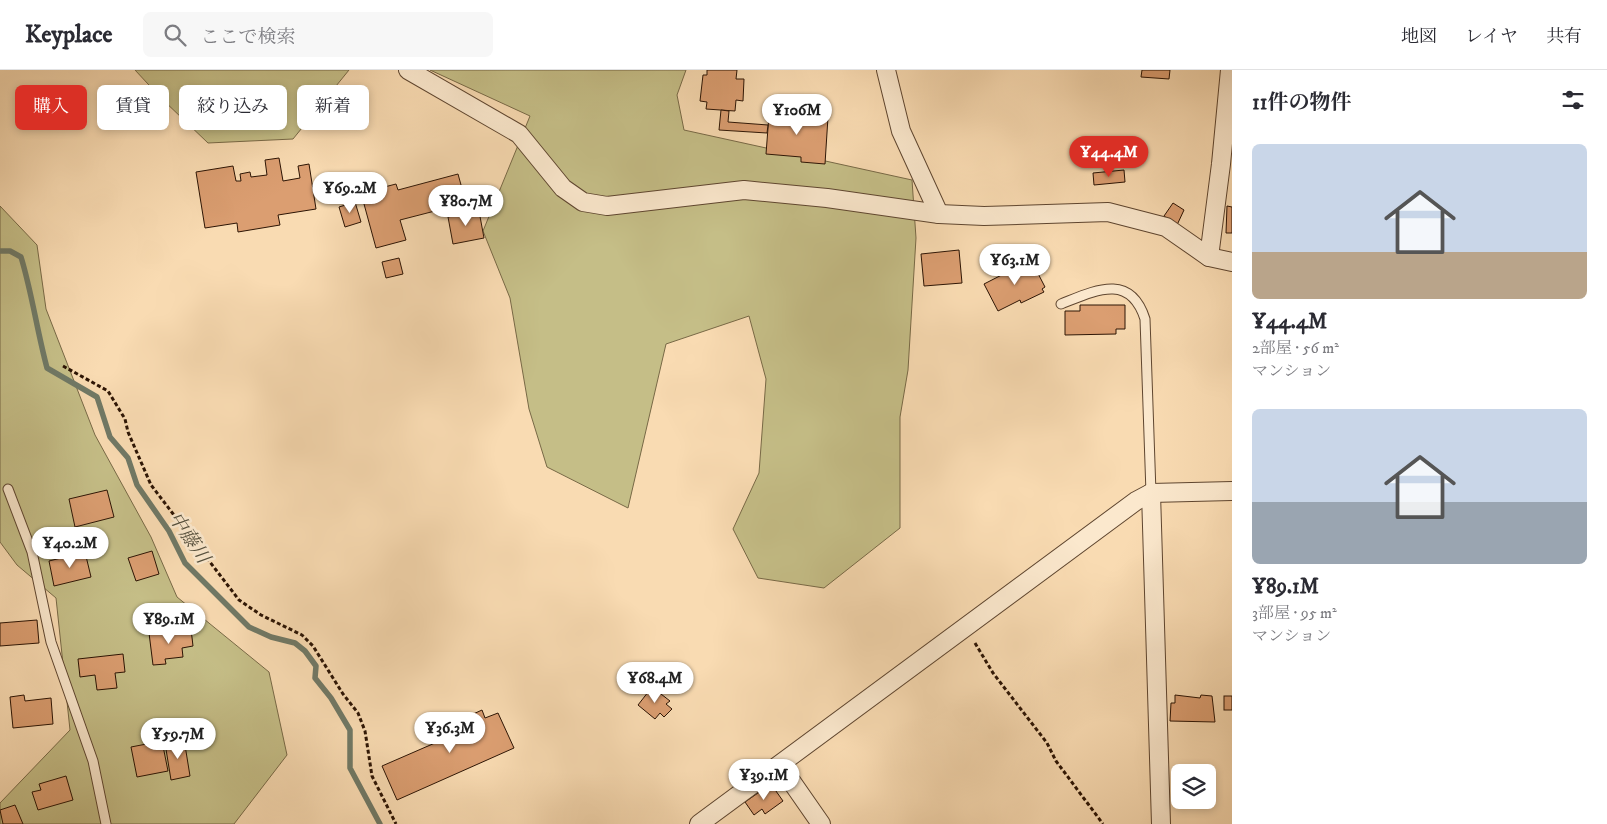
<!DOCTYPE html>
<html lang="ja">
<meta charset="utf-8">
<style>
body{margin:0;font-family:"IM FELL DW Pica","Noto Serif JP",serif;background:#f7f7f7;color:#2b2b33;height:100vh;display:flex;flex-direction:column;font-size:19px;white-space:nowrap}
*{box-sizing:border-box;margin:0}
p{font-size:16px;color:#7c7c81}
.icon{flex:none;width:28px;height:28px;fill:none;stroke:currentColor;stroke-width:2;stroke-linecap:round;stroke-linejoin:round}
.map{position:relative;flex:1;overflow:hidden}
.sheet{display:flex;flex-direction:column;background:#fff;width:375px}
.sheet>*{flex:none}
.guide{position:absolute;left:15px;top:15px;width:475px;height:45px;display:flex;gap:10px}
.buttons{position:absolute;left:1171px;top:694px;display:grid;gap:10px}
.buttons a{display:grid;place-items:center;width:45px;height:45px;border-radius:8px;background:#fff;box-shadow:0 2px 8px #0003;font-size:25px}
.price{position:absolute;translate:-50% -42px;padding:0 11px;border-radius:18px;background:#fff;color:#222;font-size:16px;line-height:32px;filter:drop-shadow(0 1px 2px #0008)}
.price::after{content:'';position:absolute;left:50%;top:30px;width:15px;height:11px;margin-left:-8px;background:inherit;clip-path:polygon(0 0,100% 0,50% 100%)}
.price.current{background:#d93025;color:#fff}
ul{padding:0;list-style:none}
li{display:grid;align-content:center;gap:10px;height:265px;padding:0 20px}
li span{display:grid;place-items:center;height:155px;border-radius:8px;color:#555}
li>.icon{margin-inline-start:auto}
span .icon{width:90px;height:90px;fill:#fffc;stroke-width:1}
li b{font-size:21px}
h2{display:flex;justify-content:space-between;align-items:center;height:60px;padding:0 20px;font-size:21px}
.tag{padding:0 18px;border-radius:8px;background:#fff;box-shadow:0 2px 8px #0003;font-size:18px;line-height:45px}
.tag.current{background:#d93025;color:#fff}
header{display:flex;align-items:center;gap:30px;box-sizing:border-box;height:70px;padding:0 25px;background:#fff;border-bottom:1px solid #e1e1e2}
header strong{font-size:24px}
nav{display:flex;gap:28px;margin-inline-start:auto;font-size:18px}
.search{width:350px;height:45px;background:#f7f7f7;display:flex;align-items:center;gap:12px;box-sizing:border-box;padding:0 18px;border-radius:8px;color:#7c7c81;font-size:19px}
main{display:flex;flex:1;min-height:0}
.map>svg:first-child{display:block}
.green{fill:#c5be87;stroke:#786946}
.lines{fill:none;stroke-linecap:round;stroke-linejoin:round}
.stream{stroke:#707966;stroke-width:5.5}
.building{fill:#db9e71;stroke:#2c1404}
.service-casing{stroke:#5f4630;stroke-width:11}
.minor-casing{stroke:#5f4630;stroke-width:20}
.path{stroke:#2c1404;stroke-width:3;stroke-dasharray:4 2.5;stroke-linecap:butt}
.service{stroke:#fbe8cd;stroke-width:9}
.minor{stroke:#fbe8cd;stroke-width:18}
.labels{text-anchor:middle;stroke-width:5;stroke-linejoin:round;paint-order:stroke}
.water-label{font-size:19px;font-style:italic;fill:#544f3d;stroke:#fbe8cd}
</style>
<header>
<strong>Keyplace</strong>
<div class="search"><svg class="icon" aria-label="search" viewBox="0 0 24 24"><circle cx="10" cy="10" r="6"/><path d="M15 15l6 6"/></svg>ここで検索</div>
<nav><a>地図</a><a>レイヤ</a><a>共有</a></nav>
</header>
<main>
<div class="map">
<svg width="1232" height="754" viewBox="0 0 1232 754">
<rect width="100%" height="100%" fill="#f9dbb2"/>
<filter id="stains"><feTurbulence type="fractalNoise" baseFrequency=".004" numOctaves="4"/><feColorMatrix values="0 0 0 0 .2 0 0 0 0 .09 0 0 0 0 .02 0 0 0 .5 -.17"/></filter>
<radialGradient id="worn" r=".72"><stop offset=".6" stop-color="#630" stop-opacity="0"/><stop offset="1" stop-color="#630" stop-opacity=".3"/></radialGradient>
<g class="green">
<path d="M 135,0 L 349,0 L 293,69 L 208,73 L 161,28 Z"/>
<path d="M 430,0 L 686,0 L 677,25 L 684,60 L 912,110 L 916,168 L 908,300 L 900,347 L 900,458 L 824,518 L 758,508 L 733,459 L 759,403 L 766,309 L 749,246 L 666,274 L 628,438 L 547,397 L 529,339 L 510,228 L 483,161 L 530,46 Z"/>
<path d="M 0,136 L 37,175 L 46,239 L 95,365 L 151,467 L 177,527 L 269,602 L 287,685 L 234,754 L 0,754 L 0,733 L 70,660 L 56,528 L 17,495 L 0,472 Z"/>
</g>
<g class="lines">
<path class="stream" d="M 0,181 L 10,181 L 21,187 C 32,223 37,261 47,298 L 97,327 L 110,367 L 128,388 L 137,415 L 169,461 L 185,493 L 249,557 L 271,567 L 295,573 L 305,581 L 316,596 L 315,608 L 331,628 L 350,660 L 350,698 L 380,754"/>
</g>
<g class="building">
<path d="M 707,0 L 737,0 L 736,9 L 744,9 L 743,31 L 736,30 L 735,41 L 706,39 L 707,32 L 700,31 L 703,5 L 707,5 Z"/>
<path d="M 1142,0 L 1170,0 L 1169,9 L 1141,7 Z"/>
<path d="M 774,33 L 782,33 L 782,44 L 828,47 L 825,94 L 801,92 L 801,87 L 766,84 L 769,45 L 773,45 Z"/>
<path d="M 721,40 L 729,41 L 728,52 L 768,55 L 767,63 L 719,60 Z"/>
<path d="M 279,88 L 283,111 L 300,108 L 298,96 L 309,94 L 316,139 L 278,145 L 280,155 L 238,162 L 237,153 L 205,158 L 196,102 L 233,96 L 236,111 L 241,111 L 240,104 L 250,102 L 251,107 L 267,105 L 265,90 Z"/>
<path d="M 1124,100 L 1125,112 L 1094,115 L 1093,103 Z"/>
<path d="M 458,104 L 466,133 L 400,150 L 406,170 L 376,178 L 361,123 L 396,114 L 398,120 Z"/>
<path d="M 355,132 L 361,152 L 345,157 L 339,137 Z"/>
<path d="M 1173,133 L 1184,140 L 1177,155 L 1164,146 Z"/>
<path d="M 1227,136 L 1232,137 L 1232,163 L 1226,163 Z"/>
<path d="M 479,141 L 484,168 L 453,174 L 448,147 Z"/>
<path d="M 959,180 L 962,213 L 924,216 L 921,184 Z"/>
<path d="M 399,188 L 403,204 L 386,208 L 382,192 Z"/>
<path d="M 1031,190 L 1045,217 L 1042,219 L 1044,222 L 1021,233 L 1020,230 L 998,241 L 984,214 Z"/>
<path d="M 1080,235 L 1125,235 L 1125,259 L 1116,259 L 1116,264 L 1065,265 L 1065,241 L 1080,241 Z"/>
<path d="M 107,420 L 114,447 L 75,457 L 69,429 Z"/>
<path d="M 152,481 L 159,504 L 136,511 L 128,488 Z"/>
<path d="M 85,482 L 91,507 L 54,516 L 49,491 Z"/>
<path d="M 37,550 L 39,573 L 0,576 L 0,553 Z"/>
<path d="M 191,559 L 193,576 L 182,578 L 183,587 L 165,589 L 166,594 L 153,595 L 149,563 Z"/>
<path d="M 123,584 L 125,602 L 115,603 L 117,618 L 97,620 L 95,605 L 80,607 L 78,589 Z"/>
<path d="M 652,617 L 670,631 L 666,634 L 672,639 L 664,647 L 660,643 L 655,649 L 638,635 Z"/>
<path d="M 24,625 L 25,631 L 51,628 L 53,654 L 13,658 L 10,627 Z"/>
<path d="M 1175,625 L 1200,628 L 1201,625 L 1212,626 L 1215,652 L 1170,651 L 1171,633 L 1175,633 Z"/>
<rect x="1224" y="626" width="8" height="14"/>
<path d="M 482,640 L 485,648 L 498,643 L 514,678 L 397,730 L 382,696 L 451,666 L 447,656 Z"/>
<path d="M 184,669 L 190,706 L 171,710 L 165,673 Z"/>
<path d="M 162,671 L 168,701 L 137,707 L 131,677 Z"/>
<path d="M 66,706 L 73,730 L 38,740 L 32,722 L 41,720 L 39,714 Z"/>
<path d="M 771,714 L 783,731 L 765,744 L 762,739 L 754,745 L 745,732 Z"/>
<path d="M 15,735 L 23,754 L 3,754 L 0,740 Z"/>
</g>
<g class="lines">
<g class="service-casing">
<g id="service">
<path d="M 1061,234 C 1094,221 1130,202 1145,249 L 1151,423"/>
<path d="M 8,419 L 32,482 L 51,572 L 93,691 L 106,754"/>
</g>
</g>
<g class="minor-casing">
<g id="minor">
<path d="M 408,0 L 519,64 L 563,118 L 583,132 L 607,136 L 744,120 L 827,128 L 939,144 L 984,146 L 1108,142 L 1166,157 L 1209,187 L 1232,192"/>
<path d="M 886,0 L 901,61 L 939,144"/>
<path d="M 1209,187 L 1221,94 L 1230,0"/>
<path d="M 1151,423 L 1161,754"/>
<path d="M 780,695 L 821,754"/>
<path d="M 699,754 L 1136,431 L 1151,423 L 1232,421"/>
</g>
</g>
<g class="path">
<path d="M 63,296 L 108,321 L 125,349 L 128,362 L 151,415 L 239,530 L 261,545 L 302,565 L 313,576 L 343,624 L 358,643 L 365,661 L 372,706 L 396,754"/>
<path d="M 975,573 L 993,603 L 1047,673 L 1056,691 L 1103,754"/>
</g>
<use href="#service" class="service"/>
<use href="#minor" class="minor"/>
</g>
<g class="labels">
<g class="water-label">
<text transform="translate(190 467) rotate(56)" y="7">中藤川</text>
</g>
</g>
<rect width="100%" height="100%" filter="url(#stains)"/>
<rect width="100%" height="100%" fill="url(#worn)"/>
</svg>
<div class="buttons">
<a><svg class="icon" aria-label="layers" viewBox="0 0 24 24"><path d="M12 4l9 5-9 5-9-5zM3 14l9 5 9-5"/></svg></a>
</div>
<b class="price" style="left:797px;top:66px">¥106M</b>
<b class="price current" style="left:1109px;top:108px">¥44.4M</b>
<b class="price" style="left:350px;top:144px">¥69.2M</b>
<b class="price" style="left:466px;top:157px">¥80.7M</b>
<b class="price" style="left:1015px;top:216px">¥63.1M</b>
<b class="price" style="left:70px;top:499px">¥40.2M</b>
<b class="price" style="left:169px;top:575px">¥89.1M</b>
<b class="price" style="left:655px;top:634px">¥68.4M</b>
<b class="price" style="left:450px;top:684px">¥36.3M</b>
<b class="price" style="left:178px;top:690px">¥59.7M</b>
<b class="price" style="left:764px;top:731px">¥39.1M</b>
<div class="guide">
<a class="tag current">購入</a>
<a class="tag">賃貸</a>
<a class="tag">絞り込み</a>
<a class="tag">新着</a>
</div>
</div>
<section class="sheet">
<h2>11件の物件<svg class="icon" aria-label="filters" viewBox="0 0 24 24"><path d="M4 7h16M4 17h16"/><circle cx="9" cy="7" r="2"/><circle cx="15" cy="17" r="2"/></svg></h2>
<ul>
<li><span style="background:linear-gradient(#c9d6e8 70%,#b9a48a 0)"><svg class="icon" aria-label="home" viewBox="0 0 24 24"><path d="M3 11l9-7 9 7M6 9v11h12V9"/></svg></span><div><b>¥44.4M</b><p>2部屋 · 56 m²</p><p>マンション</p></div></li>
<li><span style="background:linear-gradient(#c9d6e8 60%,#9aa5b1 0)"><svg class="icon" aria-label="home" viewBox="0 0 24 24"><path d="M3 11l9-7 9 7M6 9v11h12V9"/></svg></span><div><b>¥89.1M</b><p>3部屋 · 95 m²</p><p>マンション</p></div></li>
</ul>
</section>
</main>
